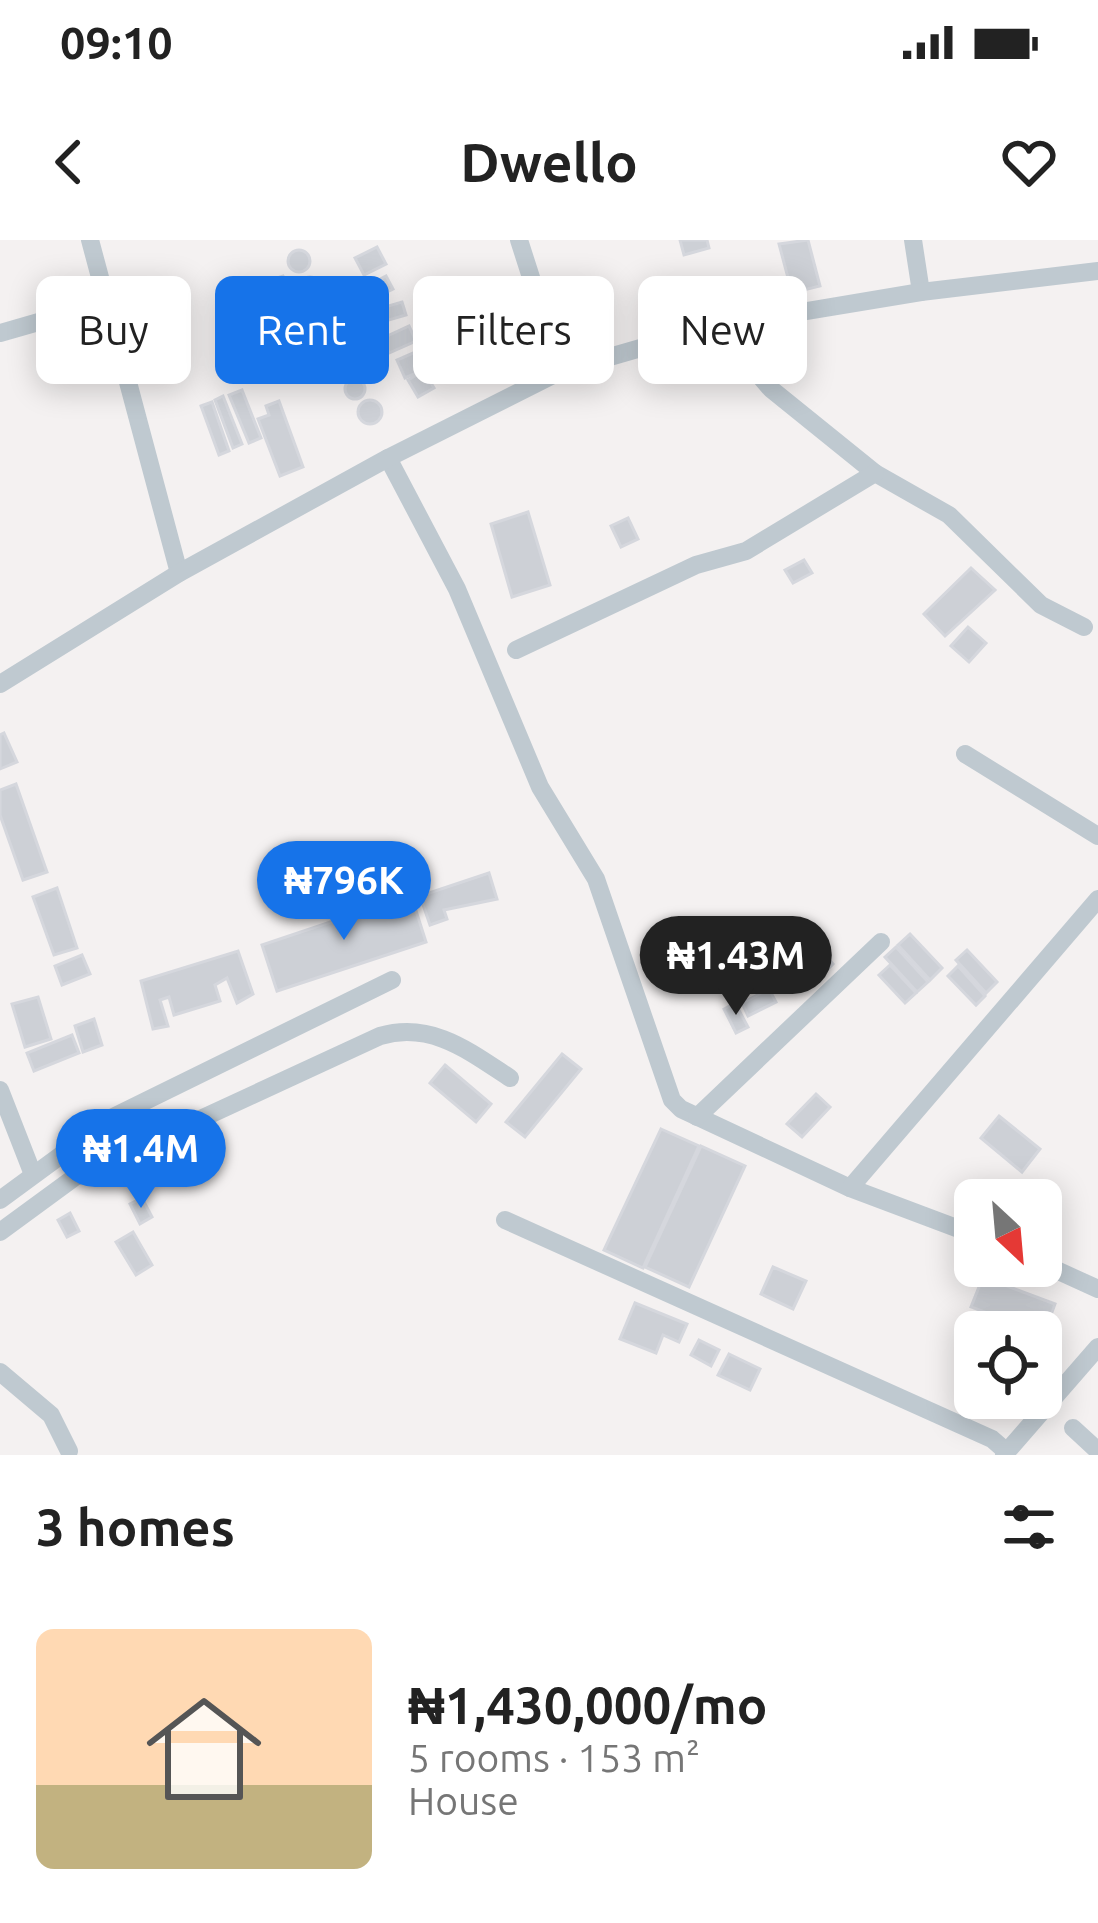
<!DOCTYPE html>
<meta charset="utf-8">
<style>
body{margin:0;font-family:Ubuntu,sans-serif;background:#f2f2f2;color:#222;height:100vh;display:flex;flex-direction:column;font-size:45px;white-space:nowrap}
*{box-sizing:border-box;margin:0}
p{font-size:39px;color:#767676}
.icon{flex:none;width:66px;height:66px;fill:none;stroke:currentColor;stroke-width:2;stroke-linecap:round;stroke-linejoin:round}
.map{position:relative;height:1215px;overflow:hidden}
.details{display:flex;flex-direction:column;background:#fff;flex:1}
.details>*{flex:none}
.top-card{position:absolute;left:36px;top:36px;width:1026px;height:108px;display:flex;gap:24px}
.needle{width:78px;rotate:154deg}
.buttons{position:absolute;left:954px;top:939px;display:grid;gap:24px}
.buttons a{display:grid;place-items:center;width:108px;height:108px;border-radius:18px;background:#fff;box-shadow:0 6px 30px #0003;font-size:60px}
.price{position:absolute;translate:-50% -102px;padding:0 27px;border-radius:42px;background:#1673e9;color:#fff;font-size:39px;line-height:78px;filter:drop-shadow(0 3px 6px #0008)}
.price::after{content:'';position:absolute;left:50%;top:72px;width:36px;height:27px;margin-left:-18px;background:inherit;clip-path:polygon(0 0,100% 0,50% 100%)}
.price.on{background:#222;color:#fff}
ul{padding:0;list-style:none}
li{display:flex;align-items:center;gap:36px;height:300px;padding:0 36px}
li span{display:grid;place-items:center;flex:none;width:336px;height:240px;border-radius:18px;color:#555}
li>.icon{margin-inline-start:auto}
span .icon{width:144px;height:144px;fill:#fffc;stroke-width:1}
li b{font-size:51px}
h2{display:flex;justify-content:space-between;align-items:center;height:144px;padding:0 36px;font-size:51px}
.pill{padding:0 42px;border-radius:18px;background:#fff;box-shadow:0 6px 30px #0003;font-size:42px;line-height:108px}
.pill.on{background:#1673e9;color:#fff}
.status{display:flex;justify-content:space-between;align-items:center;height:84px;padding:0 60px;background:#fff;direction:ltr}
.status svg{height:33px;fill:currentColor}
header{display:flex;justify-content:space-between;align-items:center;height:156px;padding:0 36px;background:#fff;font-size:54px;font-weight:700}
.map>svg:first-child{display:block}
.building{fill:#cdd0d6;stroke:#d5d7dd;stroke-width:3}
.lines{fill:none;stroke-linecap:round;stroke-linejoin:round}
.minor{stroke:#bfc9d0;stroke-width:18}
</style>
<div class="status"><b>09:10</b><svg viewBox="0 0 49 12"><path d="M0 12V9h3v3zM5 12V6h3v6zM10 12V3h3v9zM15 12V0h3v12zM26 1h20v11H26zM47 4h2v5h-2z"/></svg></div>
<header><svg class="icon" aria-label="back" viewBox="0 0 24 24"><path d="M15 5l-7 7 7 7"/></svg>Dwello<svg class="icon" aria-label="heart" viewBox="0 0 24 24"><path d="M12 20l-8-8c-3-5 5-10 8-4 3-6 11-1 8 4z"/></svg></header>
<div class="map">
<svg width="1098" height="1215" viewBox="0 0 1098 1215">
<rect width="100%" height="100%" fill="#f4f1f1"/>
<g class="building">
<path d="M 680,0 L 707,0 L 709,8 L 684,15 Z"/>
<path d="M 808,0 L 820,46 L 792,53 L 779,4 Z"/>
<path d="M 377,7 L 386,24 L 364,35 L 355,18 Z"/>
<circle cx="299" cy="21" r="11"/>
<path d="M 283,36 L 309,87 L 282,100 L 254,45 Z"/>
<path d="M 386,36 L 393,49 L 370,60 L 363,48 Z"/>
<circle cx="310" cy="47" r="10"/>
<path d="M 574,57 L 584,85 L 560,94 L 549,65 Z"/>
<circle cx="321" cy="72" r="11"/>
<path d="M 402,62 L 406,75 L 382,82 L 378,69 Z"/>
<path d="M 409,86 L 416,101 L 389,113 L 383,98 Z"/>
<circle cx="333" cy="97" r="11"/>
<path d="M 544,106 L 550,120 L 509,139 L 503,125 Z"/>
<path d="M 420,110 L 428,128 L 405,138 L 397,120 Z"/>
<circle cx="346" cy="121" r="10"/>
<path d="M 424,131 L 434,148 L 418,157 L 408,140 Z"/>
<circle cx="355" cy="149" r="10"/>
<path d="M 242,150 L 261,198 L 249,203 L 229,155 Z"/>
<path d="M 223,156 L 242,204 L 233,208 L 215,160 Z"/>
<circle cx="370" cy="172" r="12"/>
<path d="M 279,161 L 303,227 L 280,236 L 258,179 L 269,175 L 266,166 Z"/>
<path d="M 212,162 L 229,211 L 219,215 L 201,166 Z"/>
<path d="M 528,272 L 550,345 L 512,357 L 491,284 Z"/>
<path d="M 628,278 L 638,299 L 621,307 L 611,286 Z"/>
<path d="M 804,320 L 812,333 L 793,343 L 785,330 Z"/>
<path d="M 971,328 L 995,350 L 945,396 L 924,374 Z"/>
<path d="M 968,387 L 986,403 L 969,422 L 951,406 Z"/>
<path d="M 4,493 L 17,522 L 0,529 L 0,495 Z"/>
<path d="M 16,544 L 47,632 L 23,640 L 0,575 L 0,550 Z"/>
<path d="M 489,633 L 497,659 L 444,670 L 447,679 L 430,685 L 420,656 Z"/>
<path d="M 57,648 L 77,708 L 54,715 L 33,657 Z"/>
<path d="M 411,655 L 426,702 L 277,751 L 262,705 Z"/>
<path d="M 910,694 L 942,728 L 930,740 L 898,705 Z"/>
<path d="M 818,707 L 833,724 L 824,733 L 808,716 Z"/>
<path d="M 896,707 L 928,742 L 917,752 L 885,717 Z"/>
<path d="M 967,710 L 997,742 L 986,753 L 956,720 Z"/>
<path d="M 238,711 L 253,754 L 237,763 L 227,738 L 215,745 L 220,761 L 174,775 L 169,757 L 160,760 L 168,786 L 153,789 L 141,741 Z"/>
<path d="M 82,715 L 90,734 L 62,745 L 55,726 Z"/>
<path d="M 890,725 L 916,753 L 905,763 L 879,735 Z"/>
<path d="M 958,726 L 985,756 L 976,765 L 948,736 Z"/>
<path d="M 769,749 L 776,762 L 748,776 L 742,763 Z"/>
<path d="M 38,757 L 51,799 L 25,807 L 12,764 Z"/>
<path d="M 735,763 L 748,787 L 736,793 L 724,769 Z"/>
<path d="M 94,779 L 102,805 L 83,812 L 75,786 Z"/>
<path d="M 72,795 L 79,813 L 34,831 L 27,813 Z"/>
<path d="M 562,814 L 581,829 L 525,897 L 506,882 Z"/>
<path d="M 445,825 L 491,864 L 476,882 L 430,843 Z"/>
<path d="M 816,854 L 830,867 L 802,897 L 787,884 Z"/>
<path d="M 999,876 L 1040,909 L 1022,932 L 981,898 Z"/>
<path d="M 661,889 L 699,906 L 643,1028 L 604,1010 Z"/>
<path d="M 701,906 L 745,926 L 689,1047 L 645,1027 Z"/>
<path d="M 142,958 L 152,977 L 140,984 L 130,964 Z"/>
<path d="M 70,973 L 79,991 L 67,997 L 58,980 Z"/>
<path d="M 133,992 L 152,1025 L 136,1035 L 116,1002 Z"/>
<path d="M 773,1027 L 806,1041 L 793,1069 L 761,1054 Z"/>
<path d="M 983,1037 L 1055,1064 L 1044,1094 L 971,1067 Z"/>
<path d="M 635,1063 L 687,1084 L 679,1102 L 663,1095 L 656,1113 L 620,1099 Z"/>
<path d="M 699,1100 L 719,1110 L 711,1126 L 691,1115 Z"/>
<path d="M 729,1114 L 760,1129 L 750,1150 L 718,1135 Z"/>
</g>
<g class="lines">
<g class="minor">
<path d="M 90,0 L 179,333"/>
<path d="M 519,0 L 561,131"/>
<path d="M 913,0 L 921,52"/>
<path d="M 717,86 L 771,149 L 875,233 L 949,275 L 1041,365 L 1084,387"/>
<path d="M 0,93 L 108,62"/>
<path d="M 388,218 L 457,349 L 540,547 L 596,639 L 672,860 L 681,869 L 850,948 L 975,995"/>
<path d="M 516,410 L 696,325 L 746,311 L 875,233"/>
<path d="M 0,444 L 179,333 L 388,218 L 561,131 L 717,86 L 921,52 L 1098,31"/>
<path d="M 965,514 L 1098,596"/>
<path d="M 0,850 L 32,932"/>
<path d="M 697,877 L 881,702"/>
<path d="M 850,948 L 1098,659"/>
<path d="M 0,960 L 113,877 L 392,740"/>
<path d="M 505,980 L 992,1199 L 1007,1212"/>
<path d="M 0,992 L 75,937 L 380,796 C 431,781 469,811 510,838"/>
<path d="M 1041,1023 L 1098,1049"/>
<path d="M 0,1132 L 51,1175 L 69,1211"/>
<path d="M 1073,1188 L 1098,1211"/>
<path d="M 1004,1215 L 1098,1107"/>
</g>
</g>
</svg>
<div class="buttons">
<a><svg class="needle" viewBox="-14 -14 28 28"><path d="M0-13l5 13h-10z" fill="#e53935"/><path d="M0 13l5-13h-10z" fill="#767676"/></svg></a>
<a><svg class="icon" aria-label="locate" viewBox="0 0 24 24"><circle cx="12" cy="12" r="6"/><path d="M12 2v4M12 18v4M2 12h4M18 12h4"/></svg></a>
</div>
<b class="price" style="left:344px;top:703px">₦796K</b>
<b class="price on" style="left:736px;top:778px">₦1.43M</b>
<b class="price" style="left:141px;top:971px">₦1.4M</b>
<div class="top-card">
<a class="pill">Buy</a>
<a class="pill on">Rent</a>
<a class="pill">Filters</a>
<a class="pill">New</a>
</div>
</div>
<section class="details">
<h2>3 homes<svg class="icon" aria-label="filters" viewBox="0 0 24 24"><path d="M4 7h16M4 17h16"/><circle cx="9" cy="7" r="2"/><circle cx="15" cy="17" r="2"/></svg></h2>
<ul>
<li><span style="background:linear-gradient(#ffd9b3 65%,#c2b280 0)"><svg class="icon" aria-label="home" viewBox="0 0 24 24"><path d="M3 11l9-7 9 7M6 9v11h12V9"/></svg></span><div><b>₦1,430,000/mo</b><p>5 rooms · 153 m²</p><p>House</p></div></li>
</ul>
</section>
